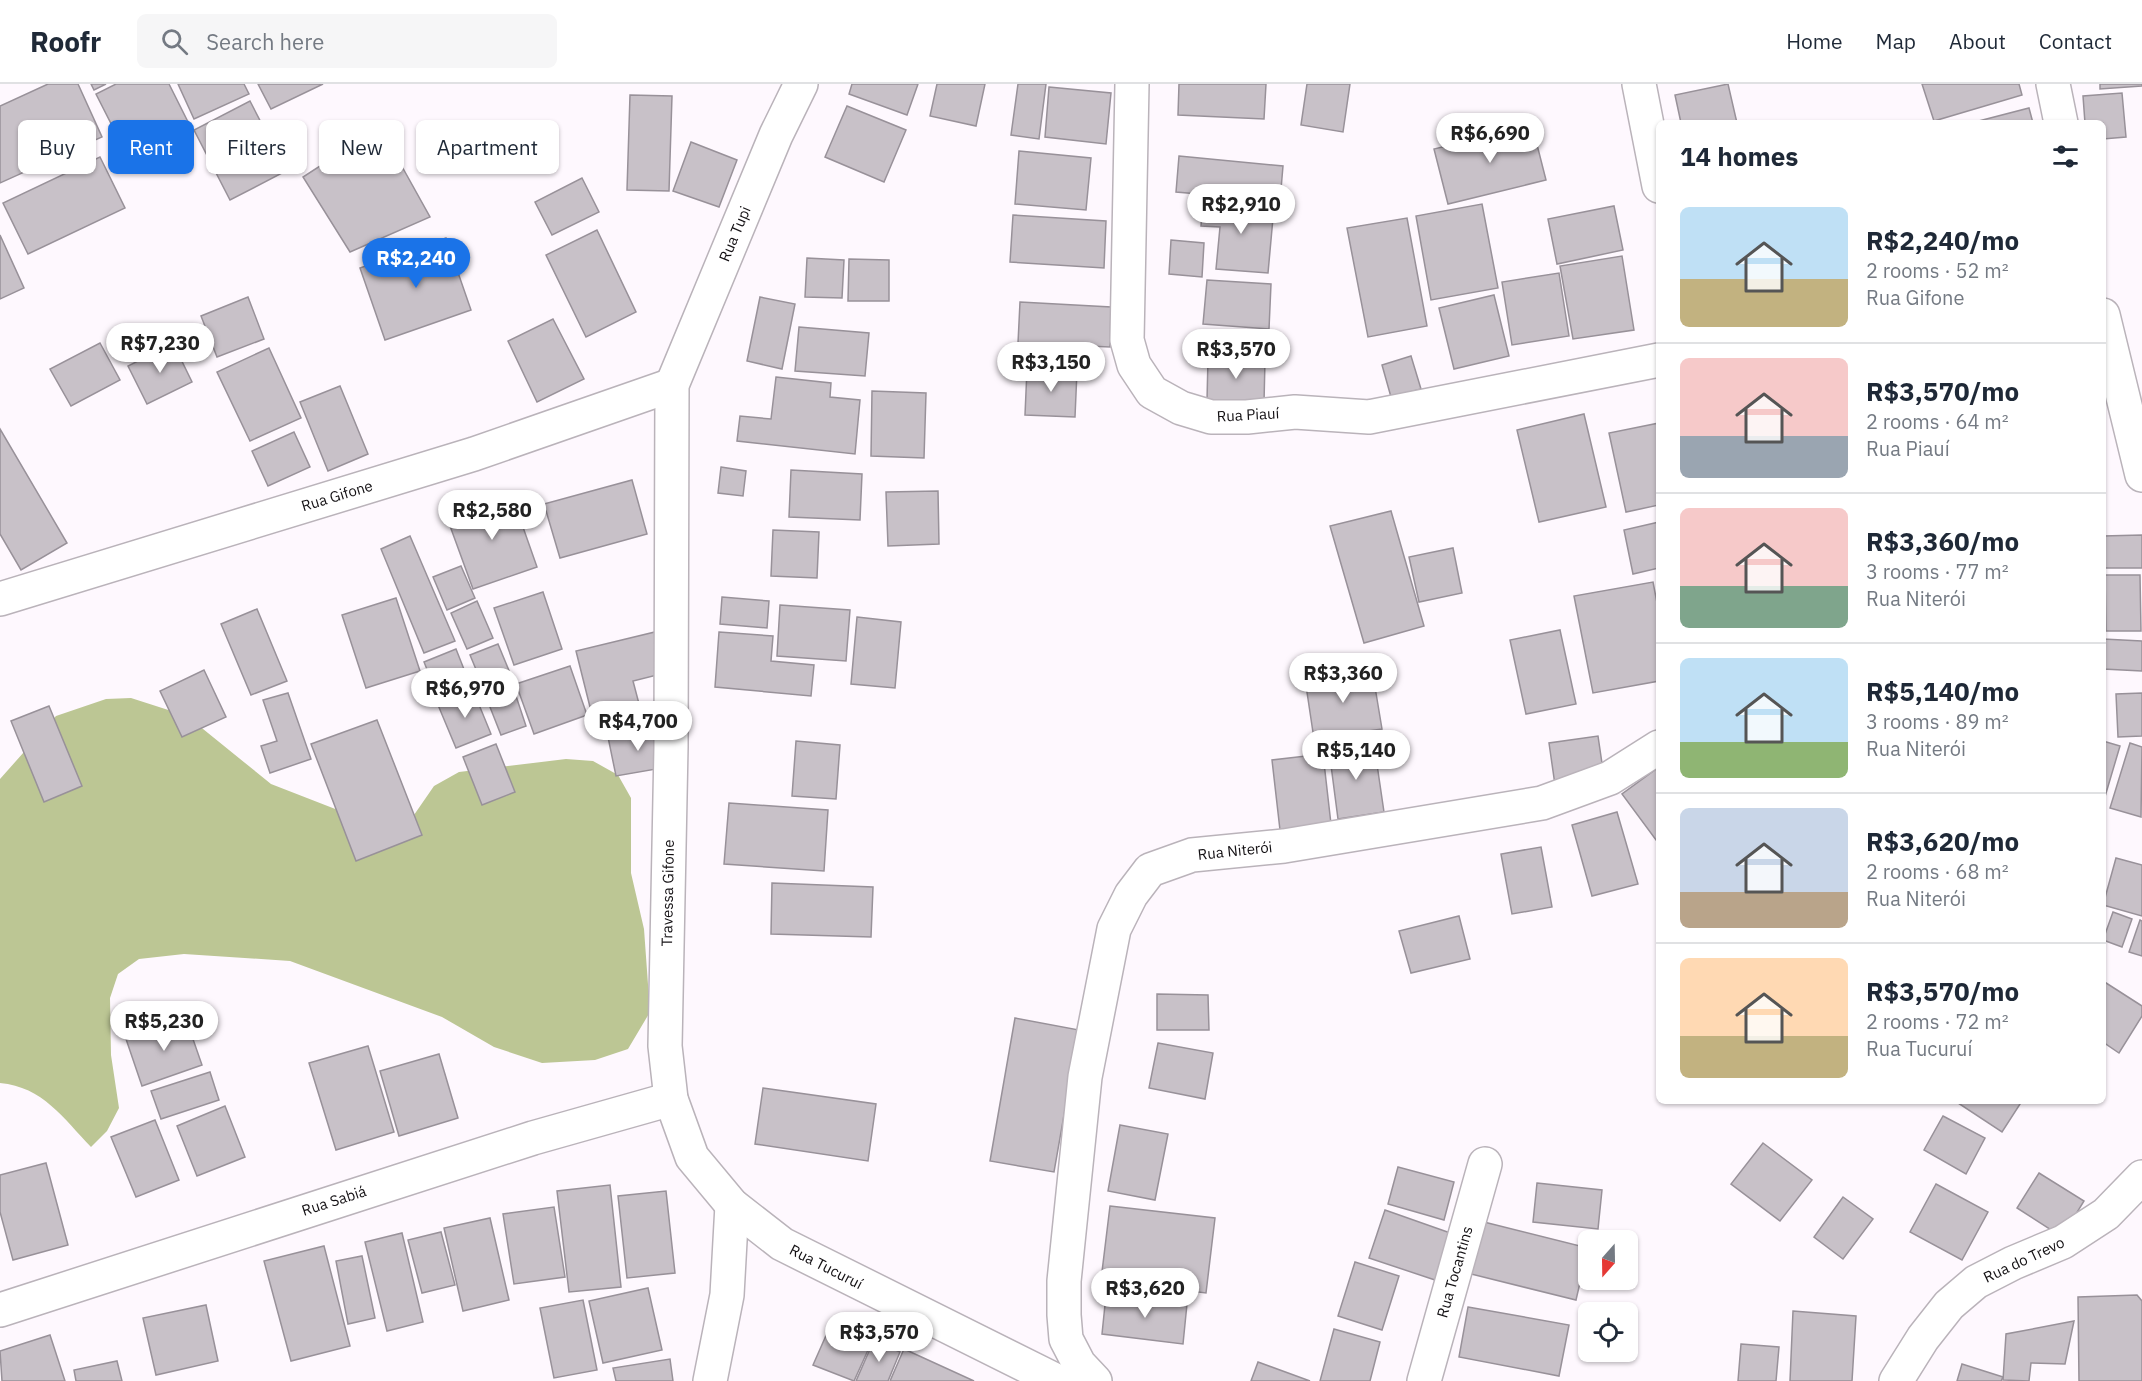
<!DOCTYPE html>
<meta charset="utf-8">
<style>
body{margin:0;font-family:"IBM Plex Sans",sans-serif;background:#f6f6f7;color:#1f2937;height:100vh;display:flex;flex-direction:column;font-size:22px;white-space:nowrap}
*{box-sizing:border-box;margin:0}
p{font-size:20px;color:#747a83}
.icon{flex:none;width:33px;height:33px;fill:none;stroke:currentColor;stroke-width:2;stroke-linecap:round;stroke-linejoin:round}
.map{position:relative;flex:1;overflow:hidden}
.sheet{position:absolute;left:1656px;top:36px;width:450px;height:984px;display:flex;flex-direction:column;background:#fff;border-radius:9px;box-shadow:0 2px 4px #0004}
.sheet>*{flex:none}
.top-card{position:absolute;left:18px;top:36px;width:570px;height:54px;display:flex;gap:12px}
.needle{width:39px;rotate:200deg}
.fabs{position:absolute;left:1578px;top:1146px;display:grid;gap:12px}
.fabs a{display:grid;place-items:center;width:60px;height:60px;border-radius:9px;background:#fff;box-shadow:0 2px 4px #0004;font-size:30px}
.price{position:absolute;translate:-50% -51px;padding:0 14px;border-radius:21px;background:#fff;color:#222;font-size:20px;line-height:39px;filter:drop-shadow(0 2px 3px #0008)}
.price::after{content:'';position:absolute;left:50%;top:36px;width:18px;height:14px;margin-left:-9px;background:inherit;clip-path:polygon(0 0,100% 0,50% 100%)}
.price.current{background:#1a73e8;color:#fff}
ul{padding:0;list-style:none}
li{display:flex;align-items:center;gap:18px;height:150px;padding:0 24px}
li+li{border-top:2px solid #e0e1e3}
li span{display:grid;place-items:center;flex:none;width:168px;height:120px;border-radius:9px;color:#555}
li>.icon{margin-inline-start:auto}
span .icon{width:72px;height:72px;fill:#fffc;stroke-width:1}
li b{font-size:26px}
h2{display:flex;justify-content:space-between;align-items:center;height:72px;padding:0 24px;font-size:26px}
.tag{padding:0 21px;border-radius:9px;background:#fff;box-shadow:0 2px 4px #0004;font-size:21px;line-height:54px}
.tag.current{background:#1a73e8;color:#fff}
header{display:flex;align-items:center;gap:36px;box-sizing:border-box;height:84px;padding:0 30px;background:#fff;border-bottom:2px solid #e0e1e3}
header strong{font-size:28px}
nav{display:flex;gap:33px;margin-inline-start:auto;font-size:21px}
.search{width:420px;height:54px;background:#f6f6f7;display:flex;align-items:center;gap:15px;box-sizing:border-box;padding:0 21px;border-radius:9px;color:#747a83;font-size:22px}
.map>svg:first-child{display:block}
.forest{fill:#bcc694}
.building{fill:#c8c1c8;stroke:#989199;stroke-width:1.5}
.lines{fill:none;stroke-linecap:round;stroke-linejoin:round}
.minor-casing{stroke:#bab3ba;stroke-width:36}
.minor{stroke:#fff;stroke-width:33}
.labels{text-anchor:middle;stroke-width:6;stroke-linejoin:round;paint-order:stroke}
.street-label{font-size:15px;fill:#131013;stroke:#fff}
</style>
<header>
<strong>Roofr</strong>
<div class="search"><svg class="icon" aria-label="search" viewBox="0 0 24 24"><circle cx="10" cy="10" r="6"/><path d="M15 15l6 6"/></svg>Search here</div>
<nav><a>Home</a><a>Map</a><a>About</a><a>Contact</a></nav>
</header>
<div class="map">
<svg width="2142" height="1297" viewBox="0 0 2142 1297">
<rect width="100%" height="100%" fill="#fef8fe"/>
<path class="forest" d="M 131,614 L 187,632 L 271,700 L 379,742 L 405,744 L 434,702 L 459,688 L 566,675 L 593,677 L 618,691 L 631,714 L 631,789 L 644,845 L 650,928 L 628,965 L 595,976 L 542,979 L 494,963 L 442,933 L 290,877 L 184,870 L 139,875 L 118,890 L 110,914 L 111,971 L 119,1024 L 107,1047 L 91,1063 C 63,1034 43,1003 0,999 L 0,695 L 56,632 L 106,615 Z"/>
<g class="building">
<path d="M 48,0 L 78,0 L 102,53 L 0,99 L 0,22 Z"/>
<path d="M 91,0 L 106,0 L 94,6 Z"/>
<path d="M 116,0 L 169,0 L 188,38 L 126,69 L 96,10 Z"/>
<path d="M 178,0 L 244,0 L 249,10 L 194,35 Z"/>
<path d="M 258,0 L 323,0 L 271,25 Z"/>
<path d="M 852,0 L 918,0 L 907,31 L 849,10 Z"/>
<path d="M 937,0 L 985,0 L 976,42 L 930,32 Z"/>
<path d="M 1018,0 L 1046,0 L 1039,55 L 1011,51 Z"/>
<path d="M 1179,0 L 1266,0 L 1264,35 L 1178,31 Z"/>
<path d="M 1307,0 L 1350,0 L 1343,48 L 1301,41 Z"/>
<path d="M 1728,0 L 1737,39 L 1681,39 L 1675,11 Z"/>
<path d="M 1922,0 L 2019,0 L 2022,11 L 1934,37 Z"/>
<path d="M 2100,0 L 2142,0 L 2142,2 L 2100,5 Z"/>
<path d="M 1049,3 L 1111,9 L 1106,60 L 1045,53 Z"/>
<path d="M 2122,9 L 2126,53 L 2103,55 L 2103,39 L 2085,39 L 2083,12 Z"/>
<path d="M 630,11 L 672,12 L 669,107 L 627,106 Z"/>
<path d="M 250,17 L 286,87 L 230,116 L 194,46 Z"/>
<path d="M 847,22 L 906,46 L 884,98 L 825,73 Z"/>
<path d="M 2029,24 L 2033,39 L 1971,39 Z"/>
<path d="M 1532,41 L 1546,96 L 1448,120 L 1434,65 Z"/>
<path d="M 380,43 L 430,133 L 350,168 L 303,93 Z"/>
<path d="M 691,58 L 737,76 L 719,123 L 673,107 Z"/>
<path d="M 1019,67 L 1091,74 L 1086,126 L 1015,120 Z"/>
<path d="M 1179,72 L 1283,82 L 1280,117 L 1176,108 Z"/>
<path d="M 100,73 L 125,124 L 28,170 L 3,119 Z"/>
<path d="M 582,94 L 599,128 L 552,151 L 535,118 Z"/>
<path d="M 1203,116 L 1274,123 L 1268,189 L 1216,185 L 1220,143 L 1201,142 Z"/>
<path d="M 1482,120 L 1498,204 L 1431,216 L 1416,132 Z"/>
<path d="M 1614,122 L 1623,166 L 1557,180 L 1548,135 Z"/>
<path d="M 1013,131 L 1106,137 L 1104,184 L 1010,178 Z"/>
<path d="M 1407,134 L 1427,242 L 1368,253 L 1347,144 Z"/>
<path d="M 597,146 L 636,228 L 586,253 L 546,171 Z"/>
<path d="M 0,151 L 24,204 L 0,215 Z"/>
<path d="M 446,154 L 471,226 L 385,256 L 360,184 Z"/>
<path d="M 1171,156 L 1204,159 L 1202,193 L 1169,190 Z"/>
<path d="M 1622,172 L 1634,246 L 1573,255 L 1560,182 Z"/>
<path d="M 807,174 L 844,176 L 842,214 L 805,213 Z"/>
<path d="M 849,175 L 889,176 L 889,217 L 848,217 Z"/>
<path d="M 1559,189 L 1569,252 L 1512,261 L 1502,198 Z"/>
<path d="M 1207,196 L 1271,200 L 1269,245 L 1203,240 Z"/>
<path d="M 1494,211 L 1509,272 L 1454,285 L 1439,224 Z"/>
<path d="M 248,213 L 264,255 L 217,273 L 201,232 Z"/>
<path d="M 760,213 L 795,220 L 782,285 L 747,277 Z"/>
<path d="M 1020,218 L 1111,223 L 1110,263 L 1018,259 Z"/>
<path d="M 553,235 L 584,295 L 537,318 L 508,257 Z"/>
<path d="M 799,243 L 869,249 L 865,292 L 795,287 Z"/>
<path d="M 100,259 L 120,296 L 71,322 L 50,285 Z"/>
<path d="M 173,259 L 192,298 L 147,320 L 128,282 Z"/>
<path d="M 269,264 L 301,334 L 250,357 L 217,288 Z"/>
<path d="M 1411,272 L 1421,305 L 1391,313 L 1382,281 Z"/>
<path d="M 1208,274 L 1265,276 L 1264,319 L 1207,317 Z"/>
<path d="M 1027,285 L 1077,287 L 1075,333 L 1025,331 Z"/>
<path d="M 776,293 L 831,299 L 830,313 L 860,316 L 855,370 L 737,357 L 740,332 L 771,335 Z"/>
<path d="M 340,302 L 368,370 L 328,387 L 300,318 Z"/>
<path d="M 872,307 L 926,309 L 924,374 L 871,372 Z"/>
<path d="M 1584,330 L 1606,423 L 1539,438 L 1517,346 Z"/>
<path d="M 1659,339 L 1659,421 L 1626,428 L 1609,349 Z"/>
<path d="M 0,345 L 67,459 L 21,486 L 0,450 Z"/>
<path d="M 294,348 L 310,383 L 268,402 L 252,367 Z"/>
<path d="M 721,383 L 746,387 L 743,412 L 718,409 Z"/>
<path d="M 791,386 L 862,390 L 860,436 L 789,433 Z"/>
<path d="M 632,396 L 647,450 L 560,474 L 544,420 Z"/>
<path d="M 938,407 L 939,460 L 888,462 L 886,408 Z"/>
<path d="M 511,409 L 537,483 L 473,505 L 446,431 Z"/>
<path d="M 1391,427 L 1424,542 L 1364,559 L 1330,442 Z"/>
<path d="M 1659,438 L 1659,484 L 1633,490 L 1624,446 Z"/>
<path d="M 773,446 L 819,448 L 817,494 L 771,492 Z"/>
<path d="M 2142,451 L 2142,484 L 2103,484 L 2103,452 Z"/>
<path d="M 410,452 L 455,557 L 424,569 L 381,465 Z"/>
<path d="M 1453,464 L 1462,509 L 1419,518 L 1409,473 Z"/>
<path d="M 461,482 L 475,514 L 447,526 L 433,493 Z"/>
<path d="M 2105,491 L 2140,491 L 2141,547 L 2106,547 Z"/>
<path d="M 1653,498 L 1659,529 L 1659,597 L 1593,609 L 1574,512 Z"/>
<path d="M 543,508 L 562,565 L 514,581 L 494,524 Z"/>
<path d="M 722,513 L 769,517 L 767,544 L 720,540 Z"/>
<path d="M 396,514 L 420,587 L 366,604 L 342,531 Z"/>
<path d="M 477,517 L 493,554 L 467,565 L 451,529 Z"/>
<path d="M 780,521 L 850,526 L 846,577 L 777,572 Z"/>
<path d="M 257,525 L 287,597 L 251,611 L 221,540 Z"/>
<path d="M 857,533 L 901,538 L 895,604 L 851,600 Z"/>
<path d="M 1560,546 L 1576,620 L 1526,630 L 1510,556 Z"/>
<path d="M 659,547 L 669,588 L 633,597 L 643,635 L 596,647 L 576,567 Z"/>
<path d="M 719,548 L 773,552 L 771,577 L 814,581 L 811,612 L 715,603 Z"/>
<path d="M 2103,555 L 2142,557 L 2142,587 L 2103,585 Z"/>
<path d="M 498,560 L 515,601 L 487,612 L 470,571 Z"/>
<path d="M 456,565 L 469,598 L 437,610 L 424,578 Z"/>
<path d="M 570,582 L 587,631 L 534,650 L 516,600 Z"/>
<path d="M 1372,585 L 1382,645 L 1314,655 L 1305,595 Z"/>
<path d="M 204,586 L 226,633 L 182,653 L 160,607 Z"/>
<path d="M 473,606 L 491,650 L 456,664 L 438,621 Z"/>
<path d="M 288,609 L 311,675 L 270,689 L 261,662 L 277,657 L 263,616 Z"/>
<path d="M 515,609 L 526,642 L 501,651 L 488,618 Z"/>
<path d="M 2142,609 L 2142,652 L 2118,653 L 2116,610 Z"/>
<path d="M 49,622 L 82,702 L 44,718 L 11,637 Z"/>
<path d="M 377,636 L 422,751 L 356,777 L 311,660 Z"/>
<path d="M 660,643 L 668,683 L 616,692 L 608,653 Z"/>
<path d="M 1598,652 L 1604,693 L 1555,701 L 1549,659 Z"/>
<path d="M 796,657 L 840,661 L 836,715 L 792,712 Z"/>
<path d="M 2103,657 L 2120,662 L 2104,716 L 2103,716 Z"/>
<path d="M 2130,659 L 2142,663 L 2141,733 L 2110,724 Z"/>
<path d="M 496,660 L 515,708 L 482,721 L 463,673 Z"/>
<path d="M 1374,660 L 1384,728 L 1338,735 L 1329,666 Z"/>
<path d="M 1323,670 L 1331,740 L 1280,746 L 1272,676 Z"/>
<path d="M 1659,683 L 1659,760 L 1622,710 Z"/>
<path d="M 729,719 L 828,726 L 824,787 L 724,780 Z"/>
<path d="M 1617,728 L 1638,800 L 1592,812 L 1572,741 Z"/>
<path d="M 1541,763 L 1552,823 L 1512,830 L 1501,770 Z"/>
<path d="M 2116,774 L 2142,781 L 2142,832 L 2103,821 Z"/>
<path d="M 772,799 L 873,803 L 871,853 L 771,850 Z"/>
<path d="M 2113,828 L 2132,835 L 2122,863 L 2103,856 Z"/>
<path d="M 1459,832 L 1470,875 L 1411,889 L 1399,847 Z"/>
<path d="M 2140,836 L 2142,837 L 2142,872 L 2129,868 Z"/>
<path d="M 2103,897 L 2142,922 L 2142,932 L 2119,969 L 2103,958 Z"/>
<path d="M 1157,910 L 1208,911 L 1209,946 L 1157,946 Z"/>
<path d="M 1015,934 L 1079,946 L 1054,1088 L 990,1077 Z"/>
<path d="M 186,935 L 202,981 L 142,1002 L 126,955 Z"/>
<path d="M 1158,959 L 1213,969 L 1205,1015 L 1149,1004 Z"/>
<path d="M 368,962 L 394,1048 L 336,1066 L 309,979 Z"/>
<path d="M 439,970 L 458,1034 L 399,1052 L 380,987 Z"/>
<path d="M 210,988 L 219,1016 L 161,1035 L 151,1007 Z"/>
<path d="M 763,1004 L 876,1020 L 868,1077 L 755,1060 Z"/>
<path d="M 1959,1017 L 2022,1017 L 2002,1048 L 1958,1019 Z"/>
<path d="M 225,1022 L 245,1073 L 197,1092 L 177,1042 Z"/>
<path d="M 1943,1032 L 1985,1054 L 1966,1090 L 1924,1066 Z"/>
<path d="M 155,1036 L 179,1096 L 136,1113 L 111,1053 Z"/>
<path d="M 1120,1041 L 1168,1050 L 1155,1116 L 1108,1107 Z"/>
<path d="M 1763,1059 L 1812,1096 L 1780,1137 L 1731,1100 Z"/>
<path d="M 46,1079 L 68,1161 L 13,1176 L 0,1128 L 0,1091 Z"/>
<path d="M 1398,1083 L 1454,1098 L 1444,1136 L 1388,1120 Z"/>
<path d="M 2039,1089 L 2084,1117 L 2062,1153 L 2017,1124 Z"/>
<path d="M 1537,1099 L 1602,1106 L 1598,1145 L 1533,1138 Z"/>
<path d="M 1936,1100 L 1988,1128 L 1962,1176 L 1910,1148 Z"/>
<path d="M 610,1101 L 621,1203 L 569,1208 L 557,1107 Z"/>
<path d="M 666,1107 L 675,1189 L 627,1194 L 618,1112 Z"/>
<path d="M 1843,1113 L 1873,1135 L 1843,1175 L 1814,1153 Z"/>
<path d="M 1110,1122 L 1215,1134 L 1206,1209 L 1101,1196 Z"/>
<path d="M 554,1123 L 565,1193 L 514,1200 L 503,1130 Z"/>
<path d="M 1385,1126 L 1456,1151 L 1441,1198 L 1369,1174 Z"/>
<path d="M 490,1134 L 509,1216 L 463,1227 L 444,1144 Z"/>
<path d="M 1480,1137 L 1588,1164 L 1576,1216 L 1467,1189 Z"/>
<path d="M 441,1148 L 455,1201 L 422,1209 L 408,1156 Z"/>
<path d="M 402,1149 L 423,1238 L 387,1247 L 365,1158 Z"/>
<path d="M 324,1162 L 350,1262 L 291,1277 L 264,1177 Z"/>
<path d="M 362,1172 L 375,1234 L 348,1240 L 336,1177 Z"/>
<path d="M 1355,1178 L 1399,1192 L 1382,1246 L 1338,1232 Z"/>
<path d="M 648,1204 L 662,1266 L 603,1279 L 589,1217 Z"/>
<path d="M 1106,1211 L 1187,1220 L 1183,1260 L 1102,1250 Z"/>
<path d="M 2137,1211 L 2142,1217 L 2142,1297 L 2079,1297 L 2078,1213 Z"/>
<path d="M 583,1216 L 597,1286 L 554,1294 L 540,1224 Z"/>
<path d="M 206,1221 L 218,1277 L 156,1291 L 143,1234 Z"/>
<path d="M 1468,1223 L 1569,1241 L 1559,1292 L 1459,1273 Z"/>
<path d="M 1793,1227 L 1856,1232 L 1852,1297 L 1790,1297 Z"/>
<path d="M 2074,1237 L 2065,1280 L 2031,1279 L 2029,1297 L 2003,1296 L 2006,1250 Z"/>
<path d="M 832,1238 L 873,1255 L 854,1297 L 813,1281 Z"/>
<path d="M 1334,1245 L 1380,1258 L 1370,1297 L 1320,1297 Z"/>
<path d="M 50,1251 L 65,1297 L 2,1297 L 0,1267 Z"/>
<path d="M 874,1256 L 900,1268 L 888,1297 L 856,1297 Z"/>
<path d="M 1741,1260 L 1779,1263 L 1776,1297 L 1738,1297 Z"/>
<path d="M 904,1265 L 974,1297 L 890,1297 Z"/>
<path d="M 670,1275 L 673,1297 L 616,1297 L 613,1284 Z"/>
<path d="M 117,1277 L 122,1297 L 76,1297 L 74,1286 Z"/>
<path d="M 1258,1278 L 1310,1297 L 1251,1297 Z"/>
<path d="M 1962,1280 L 2003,1293 L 2001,1297 L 1957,1297 Z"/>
</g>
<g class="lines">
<g class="minor-casing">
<g id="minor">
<path d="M 801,0 L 776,51 L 672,301 L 671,663 L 665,962 L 671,1015 L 692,1073 L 732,1121 L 782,1160 L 1057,1297"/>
<path d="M 1132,0 L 1127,256 L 1134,281 L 1152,308 L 1181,324 L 1211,333 L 1247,333 L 1295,328 L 1369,333 L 1659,276"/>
<path d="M 1639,0 L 1659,102"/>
<path d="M 2053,0 L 2061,39"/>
<path d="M 2103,231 L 2142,391"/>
<path d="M 0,515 L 474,370 L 672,301"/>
<path d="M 0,1226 L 533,1054 L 671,1015"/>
<path d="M 710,1297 L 727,1211 L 732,1121"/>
<path d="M 1095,1297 L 1079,1280 L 1066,1255 L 1064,1231 L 1064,1197 L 1085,993 L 1114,845 L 1131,811 L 1150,786 L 1192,771 L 1284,762 L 1542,719 L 1610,694 L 1659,663"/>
<path d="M 1424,1297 L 1485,1080"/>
<path d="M 1896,1297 L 1923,1254 L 1949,1221 L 1976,1198 L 2013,1179 L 2063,1158 L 2106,1130 L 2142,1093"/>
</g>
</g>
<use href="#minor" class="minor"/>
</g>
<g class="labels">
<g class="street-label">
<text transform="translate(735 150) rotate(-67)" y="5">Rua Tupi</text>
<text transform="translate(1248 331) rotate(-3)" y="5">Rua Piauí</text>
<text transform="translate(337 412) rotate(-17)" y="5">Rua Gifone</text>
<text transform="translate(1235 767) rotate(-6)" y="5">Rua Niterói</text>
<text transform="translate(668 809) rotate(-89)" y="5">Travessa Gifone</text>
<text transform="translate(334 1117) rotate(-18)" y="5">Rua Sabiá</text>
<text transform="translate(2024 1176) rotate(-25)" y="5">Rua do Trevo</text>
<text transform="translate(826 1183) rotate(27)" y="5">Rua Tucuruí</text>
<text transform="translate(1455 1188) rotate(-74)" y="5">Rua Tocantins</text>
</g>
</g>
</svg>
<div class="fabs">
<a><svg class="needle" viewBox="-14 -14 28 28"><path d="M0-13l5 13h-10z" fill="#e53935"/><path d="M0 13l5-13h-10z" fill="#747a83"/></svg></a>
<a><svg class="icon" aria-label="locate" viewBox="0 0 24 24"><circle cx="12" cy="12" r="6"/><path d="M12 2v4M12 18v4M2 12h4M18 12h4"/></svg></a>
</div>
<b class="price" style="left:1490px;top:80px">R$6,690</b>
<b class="price" style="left:1241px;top:151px">R$2,910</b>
<b class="price current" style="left:416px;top:205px">R$2,240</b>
<b class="price" style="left:160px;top:290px">R$7,230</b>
<b class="price" style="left:1236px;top:296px">R$3,570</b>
<b class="price" style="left:1051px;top:309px">R$3,150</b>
<b class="price" style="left:492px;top:457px">R$2,580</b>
<b class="price" style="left:1343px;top:620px">R$3,360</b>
<b class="price" style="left:465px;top:635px">R$6,970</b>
<b class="price" style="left:638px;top:668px">R$4,700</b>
<b class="price" style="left:1356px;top:697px">R$5,140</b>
<b class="price" style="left:164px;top:968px">R$5,230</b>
<b class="price" style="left:1145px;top:1235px">R$3,620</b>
<b class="price" style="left:879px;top:1279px">R$3,570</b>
<div class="top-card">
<a class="tag">Buy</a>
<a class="tag current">Rent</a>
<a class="tag">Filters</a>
<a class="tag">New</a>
<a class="tag">Apartment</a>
</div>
<section class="sheet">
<h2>14 homes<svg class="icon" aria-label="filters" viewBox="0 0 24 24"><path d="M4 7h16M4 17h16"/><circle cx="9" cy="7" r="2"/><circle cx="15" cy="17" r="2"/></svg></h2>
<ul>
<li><span style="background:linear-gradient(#bfe0f5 60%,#c2b280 0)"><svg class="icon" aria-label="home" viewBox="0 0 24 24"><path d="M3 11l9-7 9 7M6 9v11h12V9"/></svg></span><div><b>R$2,240/mo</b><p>2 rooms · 52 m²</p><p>Rua Gifone</p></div></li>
<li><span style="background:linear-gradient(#f6c9c9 65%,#9aa5b1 0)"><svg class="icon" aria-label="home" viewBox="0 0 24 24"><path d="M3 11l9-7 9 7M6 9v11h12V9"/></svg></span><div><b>R$3,570/mo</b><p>2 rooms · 64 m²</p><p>Rua Piauí</p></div></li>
<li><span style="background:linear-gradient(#f6c9c9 65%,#7fa58c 0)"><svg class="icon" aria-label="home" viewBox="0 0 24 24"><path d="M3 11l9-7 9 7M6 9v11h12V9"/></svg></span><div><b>R$3,360/mo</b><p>3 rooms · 77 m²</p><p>Rua Niterói</p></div></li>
<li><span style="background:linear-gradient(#bfe0f5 70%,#8fb573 0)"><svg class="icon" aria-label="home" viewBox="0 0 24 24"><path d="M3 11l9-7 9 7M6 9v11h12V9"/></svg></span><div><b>R$5,140/mo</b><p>3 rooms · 89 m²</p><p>Rua Niterói</p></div></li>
<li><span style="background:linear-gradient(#c9d6e8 70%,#b9a48a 0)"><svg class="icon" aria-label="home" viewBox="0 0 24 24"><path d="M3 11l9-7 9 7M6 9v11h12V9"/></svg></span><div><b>R$3,620/mo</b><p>2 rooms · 68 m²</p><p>Rua Niterói</p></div></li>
<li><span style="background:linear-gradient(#ffd9b3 65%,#c2b280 0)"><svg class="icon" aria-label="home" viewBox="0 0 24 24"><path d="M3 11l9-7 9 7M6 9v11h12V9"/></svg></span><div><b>R$3,570/mo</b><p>2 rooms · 72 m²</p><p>Rua Tucuruí</p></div></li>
</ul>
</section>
</div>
